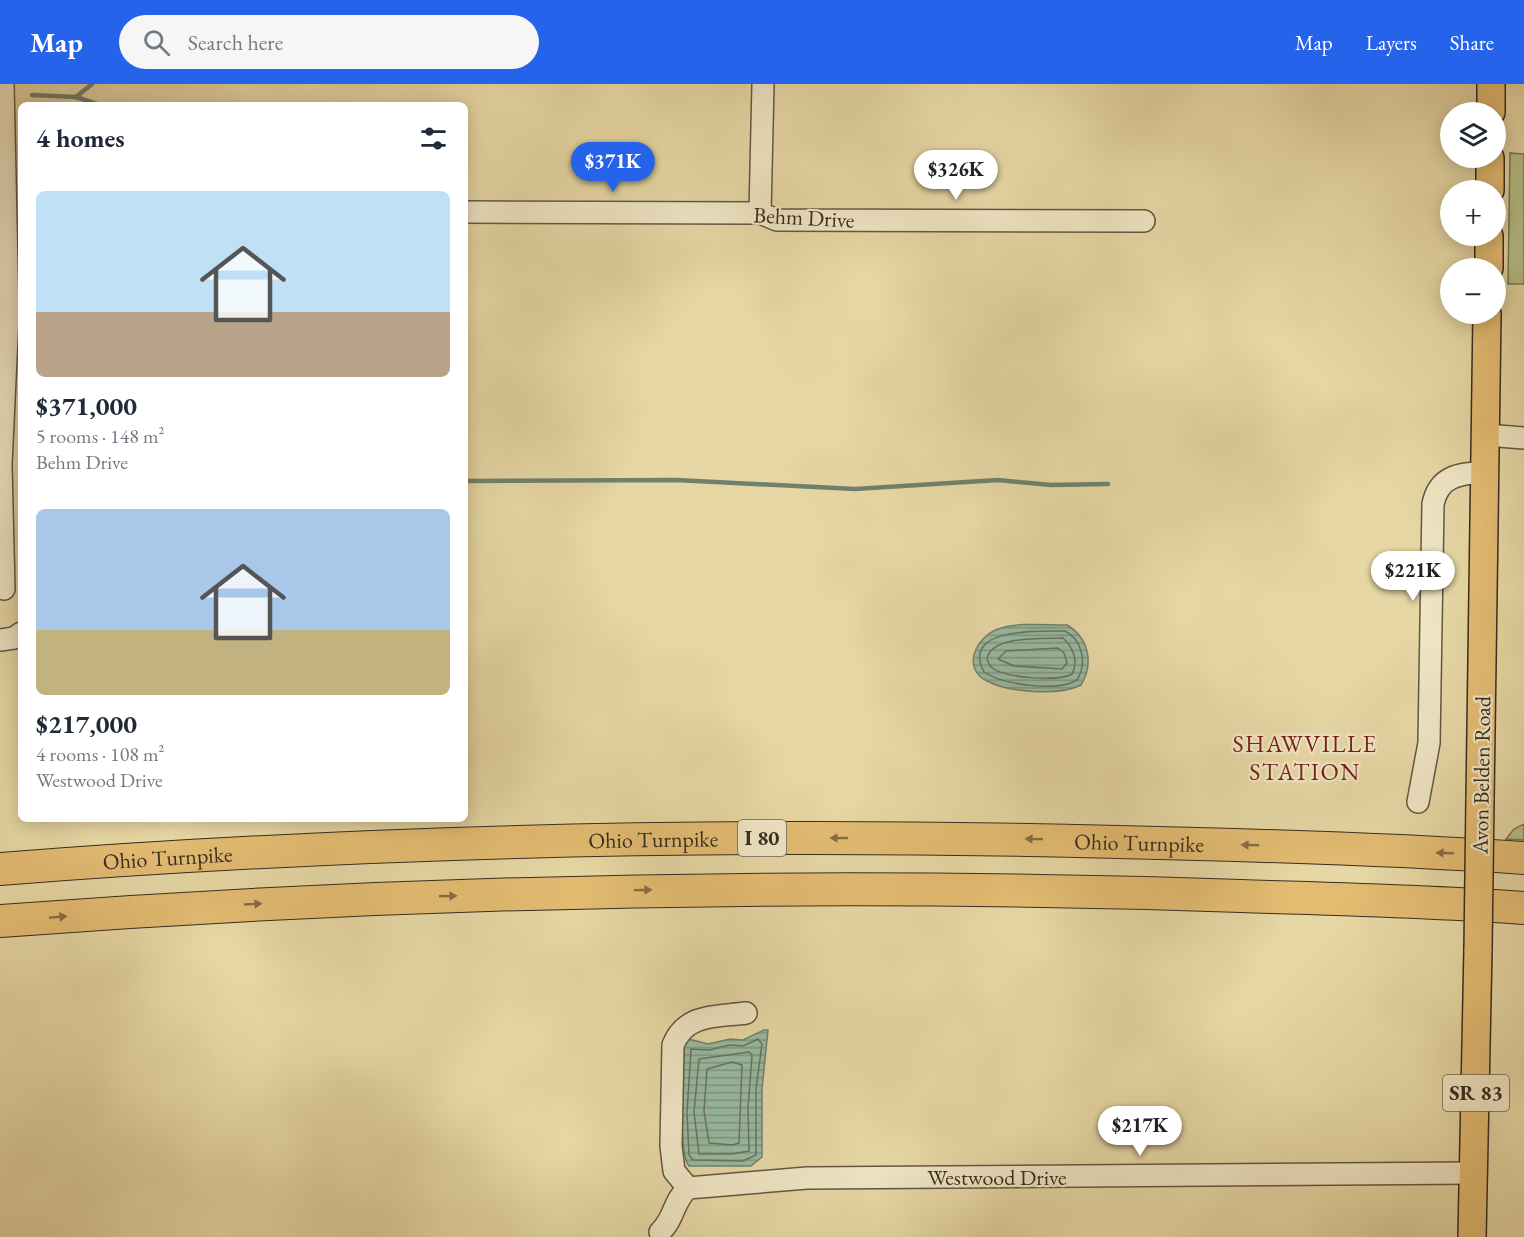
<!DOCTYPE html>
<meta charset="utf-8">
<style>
body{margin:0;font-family:"EB Garamond",serif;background:#f6f6f7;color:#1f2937;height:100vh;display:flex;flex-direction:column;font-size:22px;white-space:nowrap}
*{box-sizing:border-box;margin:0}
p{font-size:20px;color:#747a83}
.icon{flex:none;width:33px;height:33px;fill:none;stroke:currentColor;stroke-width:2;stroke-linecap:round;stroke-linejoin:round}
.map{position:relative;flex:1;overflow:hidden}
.drawer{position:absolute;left:18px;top:18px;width:450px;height:720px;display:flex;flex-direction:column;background:#fff;border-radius:9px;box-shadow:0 3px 15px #0003}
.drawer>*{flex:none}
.controls{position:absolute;left:1440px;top:18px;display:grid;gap:12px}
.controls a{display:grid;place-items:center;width:66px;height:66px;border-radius:50%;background:#fff;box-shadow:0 3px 15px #0003;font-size:30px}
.price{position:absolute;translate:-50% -51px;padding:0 14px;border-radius:21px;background:#fff;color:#222;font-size:20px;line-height:39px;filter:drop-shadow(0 2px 3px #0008)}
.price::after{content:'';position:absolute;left:50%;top:36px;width:18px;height:14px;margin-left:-9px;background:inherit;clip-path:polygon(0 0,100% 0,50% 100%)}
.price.active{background:#2563eb;color:#fff}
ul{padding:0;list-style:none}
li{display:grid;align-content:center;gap:12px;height:318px;padding:0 18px}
li span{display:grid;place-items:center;height:186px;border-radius:9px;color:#555}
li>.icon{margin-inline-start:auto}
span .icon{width:108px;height:108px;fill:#fffc;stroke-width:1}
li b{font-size:26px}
h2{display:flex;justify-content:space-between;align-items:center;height:72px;padding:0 18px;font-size:26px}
header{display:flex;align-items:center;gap:36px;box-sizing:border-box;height:84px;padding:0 30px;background:#2563eb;color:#fff}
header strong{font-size:28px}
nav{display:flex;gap:33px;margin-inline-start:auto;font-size:21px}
.search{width:420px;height:54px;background:#f6f6f7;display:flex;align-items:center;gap:15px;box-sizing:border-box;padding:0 21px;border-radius:33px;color:#747a83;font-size:22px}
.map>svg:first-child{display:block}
.green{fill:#b5be86;stroke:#767552;stroke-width:1.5}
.water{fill:url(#water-rules);stroke:#71816d;stroke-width:1.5}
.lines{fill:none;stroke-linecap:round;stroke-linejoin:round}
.shore{stroke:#677360;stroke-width:1.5}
.stream{stroke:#71816d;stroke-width:4.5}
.minor-casing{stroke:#635740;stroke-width:24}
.major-casing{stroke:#372c1f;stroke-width:30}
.highway-casing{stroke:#372c1f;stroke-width:34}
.minor{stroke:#efe5c4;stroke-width:21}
.major{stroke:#e3bc72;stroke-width:27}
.highway{stroke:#e3bc72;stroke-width:32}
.major-bridge-casing{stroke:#372c1f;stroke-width:30;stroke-linecap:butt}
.major-bridge{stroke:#e3bc72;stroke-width:27}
.oneway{fill:#846d44}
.labels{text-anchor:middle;stroke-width:4.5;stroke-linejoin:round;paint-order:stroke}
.shield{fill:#efe5c4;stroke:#6e6450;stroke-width:1.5}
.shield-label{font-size:21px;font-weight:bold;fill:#372c1f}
.street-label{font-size:22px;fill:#372c1f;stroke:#efe5c4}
.neighbourhood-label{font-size:24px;letter-spacing:1.5px;fill:#7a1f14;stroke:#efe5c4}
</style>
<header>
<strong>Map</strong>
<div class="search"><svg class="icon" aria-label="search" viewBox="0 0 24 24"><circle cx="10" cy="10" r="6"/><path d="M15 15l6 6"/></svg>Search here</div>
<nav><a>Map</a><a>Layers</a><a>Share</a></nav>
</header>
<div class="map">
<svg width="1524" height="1153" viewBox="0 0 1524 1153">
<defs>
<pattern id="water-rules" width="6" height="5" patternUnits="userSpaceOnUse" patternTransform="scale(1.5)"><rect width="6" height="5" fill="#97baa1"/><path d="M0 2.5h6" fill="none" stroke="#7c9783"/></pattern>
</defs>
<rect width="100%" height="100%" fill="#e6d7a4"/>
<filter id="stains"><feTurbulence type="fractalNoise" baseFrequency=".00333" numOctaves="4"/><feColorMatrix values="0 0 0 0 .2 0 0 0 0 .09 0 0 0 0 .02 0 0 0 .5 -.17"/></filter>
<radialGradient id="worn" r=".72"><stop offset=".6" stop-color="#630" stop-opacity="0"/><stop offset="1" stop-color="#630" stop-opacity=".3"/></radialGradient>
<g class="green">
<path d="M 1510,69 L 1524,70 L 1524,200 L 1508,200 Z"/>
<path d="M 1524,740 L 1524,756 L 1506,755 L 1514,745 Z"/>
</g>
<g class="water">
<path d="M 1067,541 C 1089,554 1094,580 1081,601 C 1059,612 1010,609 987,597 C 961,584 976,553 998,545 C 1017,538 1046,541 1067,541 Z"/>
<path d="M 764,946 L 768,946 L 762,1005 L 762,1073 L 751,1082 L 689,1082 C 678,1070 682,979 685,960 L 689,955 L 708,960 L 730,955 L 743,956 Z"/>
</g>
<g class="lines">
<g class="shore">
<path d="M 1065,547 C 1083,556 1087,580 1077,596 C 1058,608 1003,601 984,588 C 960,543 1040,547 1065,547 Z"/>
<path d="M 1063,554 C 1073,563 1079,578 1072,590 C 1059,598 1003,594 991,583 C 989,581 988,577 987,575 C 991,551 1044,555 1063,554 Z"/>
<path d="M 1058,564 L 1064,569 L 1067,579 L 1062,585 L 1014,582 L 998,575 L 1006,567 Z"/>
<path d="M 758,955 L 762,960 L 756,1005 L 756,1071 L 743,1077 L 693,1076 L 689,1071 L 687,1029 L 691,965 L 709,966 L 730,961 L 743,962 Z"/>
<path d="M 749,968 L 752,971 L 748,1024 L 749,1067 L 732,1070 L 699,1070 L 694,1028 L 699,975 Z"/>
<path d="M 732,978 L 742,981 L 739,1059 L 732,1061 L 709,1059 L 704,1027 L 707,985 Z"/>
</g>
<g class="stream">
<path d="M 32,11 L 76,13 L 100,21"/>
<path d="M 76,13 L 92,0"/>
<path d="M 465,397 L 676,396 L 855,405 L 998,396 L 1051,401 L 1108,400"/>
</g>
<g class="minor-casing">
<g id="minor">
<path d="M 3,0 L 8,231 L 1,381 L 4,505"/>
<path d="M 465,128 L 760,129 L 777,136 L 1144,137"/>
<path d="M 760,129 L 763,0"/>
<path d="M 1486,351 L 1524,354"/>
<path d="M 0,556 L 14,554 L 21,549"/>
<path d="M 1418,718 L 1429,659 L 1433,420 C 1439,391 1460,390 1485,388"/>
<path d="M 688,1104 L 674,1087 L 671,1062 L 673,961 C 686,929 716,933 746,929"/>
<path d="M 660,1148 C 674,1136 673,1117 688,1104 L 807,1094 L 1474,1089"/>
</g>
</g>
<g class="major-casing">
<g id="major">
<path d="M 1491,28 L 1491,0"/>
<path d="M 1490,106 L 1490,74"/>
<path d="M 1489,184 L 1489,152"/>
<path d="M 1480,716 L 1487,230"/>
<path d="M 1472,1153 L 1478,865"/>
</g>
</g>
<g class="highway-casing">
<g id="highway">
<path id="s1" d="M 0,785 C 372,756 745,748 1118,758 C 1253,761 1389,765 1524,774"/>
<path d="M 0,837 C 413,806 827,798 1241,812 C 1335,815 1430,817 1524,824"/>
</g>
</g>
<use href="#minor" class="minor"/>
<use href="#major" class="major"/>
<use href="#highway" class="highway"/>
<g class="major-bridge-casing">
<path id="major-bridge" d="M 1478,865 L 1480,716"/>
</g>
<use href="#major-bridge" class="major-bridge"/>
</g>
<defs><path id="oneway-solid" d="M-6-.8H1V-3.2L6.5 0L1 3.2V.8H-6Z" transform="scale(1.5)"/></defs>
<g class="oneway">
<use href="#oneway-solid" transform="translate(839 754) rotate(-180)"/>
<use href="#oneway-solid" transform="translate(1034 755) rotate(-179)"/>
<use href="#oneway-solid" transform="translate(1250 761) rotate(-178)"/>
<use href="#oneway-solid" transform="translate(1445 769) rotate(-178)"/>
<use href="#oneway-solid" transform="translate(643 806) rotate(-1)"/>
<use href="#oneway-solid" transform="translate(448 812) rotate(-2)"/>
<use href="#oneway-solid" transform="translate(253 820) rotate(-3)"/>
<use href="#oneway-solid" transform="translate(58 833) rotate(-4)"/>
</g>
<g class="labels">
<g class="shield">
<rect x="738" y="736" width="48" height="36" rx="4.5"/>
<rect x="1443" y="991" width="66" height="36" rx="4.5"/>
</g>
<g class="shield-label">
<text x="762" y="761">I 80</text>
<text x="1476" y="1016">SR 83</text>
</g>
<g class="street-label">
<text transform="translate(804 133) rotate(3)" y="8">Behm Drive</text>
<text transform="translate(1481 691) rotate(-89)" y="8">Avon Belden Road</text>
<text dy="8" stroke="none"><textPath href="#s1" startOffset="654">Ohio Turnpike</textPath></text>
<text dy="8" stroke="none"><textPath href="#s1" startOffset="1140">Ohio Turnpike</textPath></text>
<text dy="8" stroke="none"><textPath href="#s1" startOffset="168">Ohio Turnpike</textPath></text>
<text x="997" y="1101">Westwood Drive</text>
</g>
<g class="neighbourhood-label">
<text x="1305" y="668">SHAWVILLE<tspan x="1305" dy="28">STATION</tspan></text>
</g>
</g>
<rect width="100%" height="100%" filter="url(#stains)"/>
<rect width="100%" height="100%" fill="url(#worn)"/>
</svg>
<div class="controls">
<a><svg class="icon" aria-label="layers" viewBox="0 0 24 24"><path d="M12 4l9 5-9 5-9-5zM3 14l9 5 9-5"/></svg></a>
<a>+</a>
<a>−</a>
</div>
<b class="price active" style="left:613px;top:109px">$371K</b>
<b class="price" style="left:956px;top:117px">$326K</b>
<b class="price" style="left:1413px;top:518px">$221K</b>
<b class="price" style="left:1140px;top:1073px">$217K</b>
<section class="drawer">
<h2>4 homes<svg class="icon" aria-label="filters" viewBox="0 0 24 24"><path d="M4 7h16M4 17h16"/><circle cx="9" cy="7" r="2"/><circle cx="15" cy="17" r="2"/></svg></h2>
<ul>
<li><span style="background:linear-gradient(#bfe0f5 65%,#b9a48a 0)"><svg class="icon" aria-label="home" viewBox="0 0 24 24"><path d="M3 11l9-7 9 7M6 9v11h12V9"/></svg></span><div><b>$371,000</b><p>5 rooms · 148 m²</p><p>Behm Drive</p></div></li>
<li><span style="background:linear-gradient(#a9c7e8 65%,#c2b280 0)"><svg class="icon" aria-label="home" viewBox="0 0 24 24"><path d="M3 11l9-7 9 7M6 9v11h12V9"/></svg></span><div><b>$217,000</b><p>4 rooms · 108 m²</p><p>Westwood Drive</p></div></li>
</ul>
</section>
</div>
